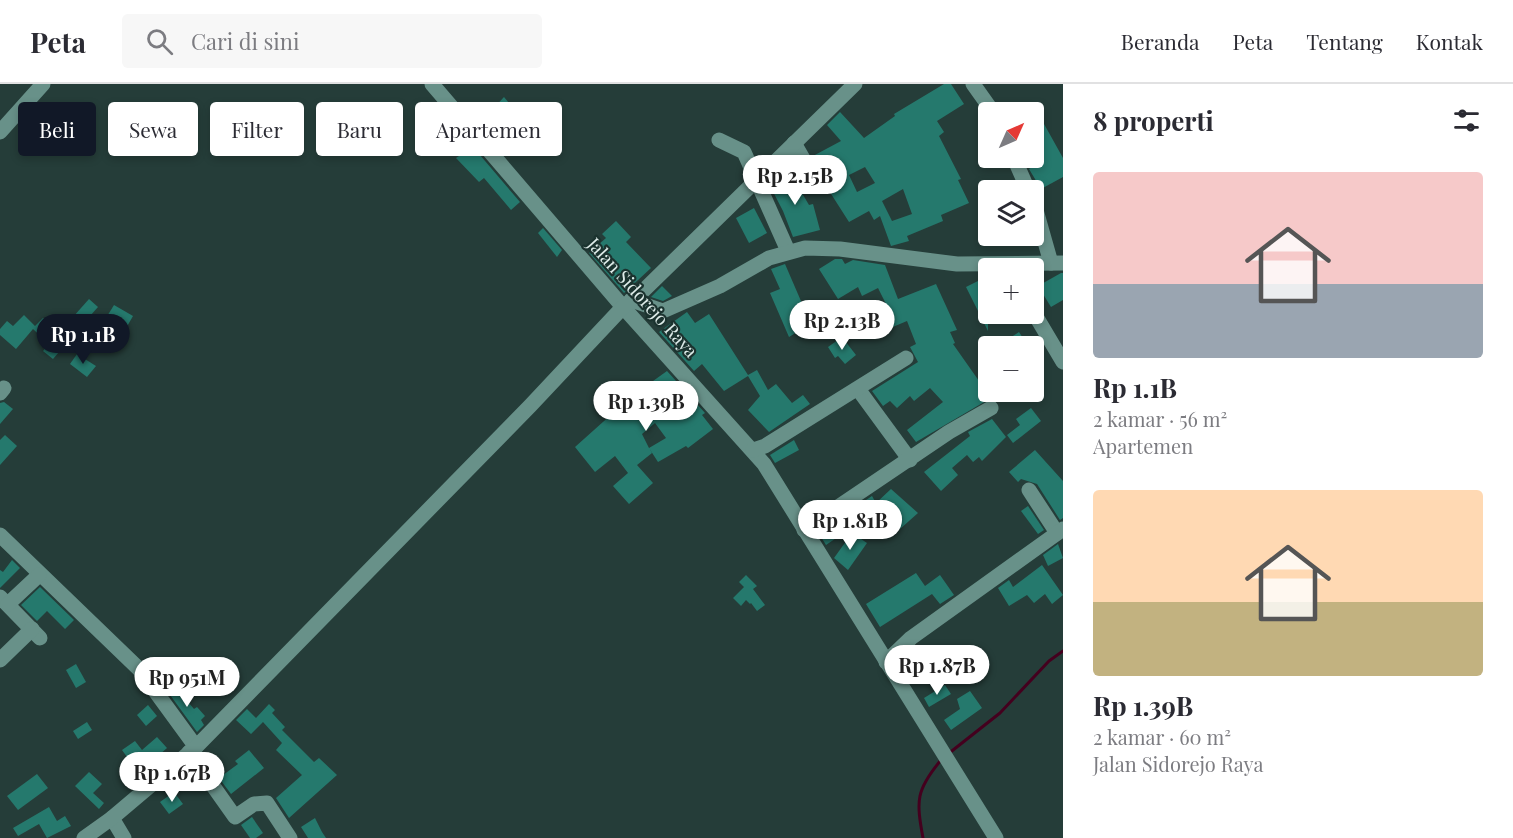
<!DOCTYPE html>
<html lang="id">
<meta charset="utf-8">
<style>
body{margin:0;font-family:"Playfair Display",serif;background:#f7f7f7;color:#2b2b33;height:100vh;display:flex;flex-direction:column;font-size:22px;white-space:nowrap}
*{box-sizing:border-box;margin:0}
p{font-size:20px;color:#7c7c81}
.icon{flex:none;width:33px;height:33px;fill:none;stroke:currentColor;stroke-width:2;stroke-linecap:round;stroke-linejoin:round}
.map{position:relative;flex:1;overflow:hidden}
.sheet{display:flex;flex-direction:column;background:#fff;width:450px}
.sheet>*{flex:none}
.hud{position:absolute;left:18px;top:18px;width:570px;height:54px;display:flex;gap:12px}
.needle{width:39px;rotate:45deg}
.buttons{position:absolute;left:978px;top:18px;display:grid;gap:12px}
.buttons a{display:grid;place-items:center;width:66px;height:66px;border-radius:6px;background:#fff;box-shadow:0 3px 9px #0003;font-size:30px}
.price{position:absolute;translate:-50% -51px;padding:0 14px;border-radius:21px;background:#fff;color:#222;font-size:20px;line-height:39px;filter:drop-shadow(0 2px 3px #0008)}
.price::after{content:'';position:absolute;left:50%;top:36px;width:18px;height:14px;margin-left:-9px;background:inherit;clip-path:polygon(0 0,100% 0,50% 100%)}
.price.current{background:#111827;color:#fff}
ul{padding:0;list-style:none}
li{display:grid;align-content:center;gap:12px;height:318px;padding:0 30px}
li span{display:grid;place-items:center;height:186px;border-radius:6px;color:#555}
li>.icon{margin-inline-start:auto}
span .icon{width:108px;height:108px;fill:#fffc;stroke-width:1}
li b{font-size:26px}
h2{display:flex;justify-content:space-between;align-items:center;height:72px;padding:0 30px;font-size:26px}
.chip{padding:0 21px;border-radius:6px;background:#fff;box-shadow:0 3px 9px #0003;font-size:21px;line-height:54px}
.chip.current{background:#111827;color:#fff}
header{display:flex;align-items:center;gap:36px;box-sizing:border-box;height:84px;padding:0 30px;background:#fff;border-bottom:2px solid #e1e1e2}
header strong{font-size:28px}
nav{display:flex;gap:33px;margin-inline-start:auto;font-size:21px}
.search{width:420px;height:54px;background:#f7f7f7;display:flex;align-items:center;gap:15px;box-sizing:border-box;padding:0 21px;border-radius:6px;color:#7c7c81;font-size:22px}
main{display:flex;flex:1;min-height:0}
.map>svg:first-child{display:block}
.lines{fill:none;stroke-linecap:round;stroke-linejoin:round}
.stream{stroke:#44001e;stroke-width:3}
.building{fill:#25796d;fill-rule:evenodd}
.minor{stroke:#689189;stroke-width:15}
.labels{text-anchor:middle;stroke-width:4.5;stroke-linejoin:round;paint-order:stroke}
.street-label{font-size:18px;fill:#deece9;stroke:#1b332f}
</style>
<header>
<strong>Peta</strong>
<div class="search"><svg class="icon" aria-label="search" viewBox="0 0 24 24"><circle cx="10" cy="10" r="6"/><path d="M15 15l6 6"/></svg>Cari di sini</div>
<nav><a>Beranda</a><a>Peta</a><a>Tentang</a><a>Kontak</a></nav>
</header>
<main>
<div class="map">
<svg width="1063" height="754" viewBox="0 0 1063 754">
<rect width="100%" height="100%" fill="#253d39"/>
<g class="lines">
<g class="stream">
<path d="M 948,670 L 1000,629 L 1049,577 L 1063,567"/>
<path d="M 923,754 C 916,716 916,706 941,676"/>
</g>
</g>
<g class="building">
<path d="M 944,0 L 951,0 L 964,20 L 937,37 L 944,48 L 939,52 L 961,95 L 958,96 L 969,119 L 941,131 L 943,137 L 907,152 L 909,157 L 891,162 L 880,132 L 874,136 L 869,127 L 849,138 L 826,102 L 825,94 L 813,72 L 841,57 L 827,41 L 840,28 L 864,54 L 895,32 L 894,30 ZM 865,83 L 875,99 L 857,108 L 849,91 ZM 903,105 L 912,130 L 892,137 L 882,117 Z"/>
<path d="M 504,13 L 522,35 L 495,58 L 479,40 Z"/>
<path d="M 1034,22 L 1063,74 L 1063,93 L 1041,105 L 1029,85 L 1044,75 L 1034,58 Z"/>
<path d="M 439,23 L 520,118 L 511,126 L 484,94 L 479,98 L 456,74 L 459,72 L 450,56 L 443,60 L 425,50 L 417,41 Z"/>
<path d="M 789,87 L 809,121 L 813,120 L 820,146 L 793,153 L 783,127 L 768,98 Z"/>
<path d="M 754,124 L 767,149 L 749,159 L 736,134 Z"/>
<path d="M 616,137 L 631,153 L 626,158 L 651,184 L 624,209 L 589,169 L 606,154 L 602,150 Z"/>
<path d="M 543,144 L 562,166 L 557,173 L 538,149 Z"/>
<path d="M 835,175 L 842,175 L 845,180 L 853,176 L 885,181 L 898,215 L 936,200 L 957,246 L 950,248 L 955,259 L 953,260 L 991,314 L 916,358 L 907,346 L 943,318 L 930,304 L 914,317 L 910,312 L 897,324 L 890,317 L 883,322 L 872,307 L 918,278 L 910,263 L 916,260 L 907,237 L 888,245 L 879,233 L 888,224 L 878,204 L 862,212 L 858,203 L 838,215 L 819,185 Z"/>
<path d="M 785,180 L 804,224 L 801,225 L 810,240 L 789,253 L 770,209 L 780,205 L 771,185 Z"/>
<path d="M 1061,189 L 1063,189 L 1063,216 L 1051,223 L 1038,202 Z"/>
<path d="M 988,192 L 988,247 L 966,203 Z"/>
<path d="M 662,202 L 672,212 L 663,217 L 651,213 Z"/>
<path d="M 89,215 L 98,223 L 82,241 L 73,233 Z"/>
<path d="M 114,221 L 133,232 L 125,246 L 106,234 Z"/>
<path d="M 687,228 L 695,239 L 709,230 L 748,291 L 757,286 L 768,306 L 776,300 L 792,319 L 803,311 L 810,320 L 769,348 L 748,326 L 760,312 L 748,292 L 724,307 L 702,280 L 694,287 L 659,248 Z"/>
<path d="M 24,231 L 35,242 L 43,234 L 55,246 L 51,250 L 65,261 L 53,275 L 43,267 L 49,260 L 33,245 L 16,265 L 0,251 L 0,245 L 7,237 L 13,242 Z"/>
<path d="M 1019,248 L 1028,262 L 997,262 Z"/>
<path d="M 842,253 L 856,271 L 845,280 L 838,272 L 835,274 L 828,263 Z"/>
<path d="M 77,270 L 96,282 L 87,293 L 70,280 Z"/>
<path d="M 667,287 L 705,329 L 702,331 L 713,345 L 688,364 L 686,362 L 658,378 L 649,364 L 652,369 L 637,381 L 653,399 L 629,420 L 613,402 L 628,389 L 615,372 L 595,388 L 575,363 L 632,312 ZM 655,339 L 666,354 L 649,364 L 642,350 Z"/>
<path d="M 4,318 L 13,325 L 0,340 L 0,319 Z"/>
<path d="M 1031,324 L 1041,337 L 1013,359 L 1007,351 L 1020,341 L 1016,335 Z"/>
<path d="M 992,335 L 1006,353 L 982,377 L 979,373 L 973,378 L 967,371 L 952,384 L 958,391 L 941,407 L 924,388 L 970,352 L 968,348 Z"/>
<path d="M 5,351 L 17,362 L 0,381 L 0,356 Z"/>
<path d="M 794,356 L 799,366 L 775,379 L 770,371 Z"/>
<path d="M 1035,366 L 1063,397 L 1063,434 L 1060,436 L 1037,400 L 1021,395 L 1018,398 L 1009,388 Z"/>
<path d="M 891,405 L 918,429 L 900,445 L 885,428 L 848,446 L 826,461 L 818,448 L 872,412 L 876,419 Z"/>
<path d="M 1028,422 L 1044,446 L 1038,450 L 1021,427 Z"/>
<path d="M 852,449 L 867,459 L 848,486 L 834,474 Z"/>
<path d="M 1058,460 L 1063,474 L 1048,482 L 1043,471 Z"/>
<path d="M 12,476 L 20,484 L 0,504 L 0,486 L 3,488 Z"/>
<path d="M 1042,481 L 1063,511 L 1052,520 L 1045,510 L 1034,519 L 1027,511 L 1009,522 L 998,504 L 1009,496 L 1013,503 Z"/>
<path d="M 916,489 L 925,502 L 940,491 L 954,511 L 940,520 L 932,510 L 880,543 L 866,520 Z"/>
<path d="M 746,491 L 757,502 L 753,505 L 765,521 L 757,527 L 751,519 L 750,520 L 746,516 L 741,522 L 733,514 L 744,503 L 739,498 Z"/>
<path d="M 40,503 L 74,536 L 65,545 L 47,527 L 37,537 L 21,521 Z"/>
<path d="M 917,562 L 929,577 L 919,585 L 908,571 Z"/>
<path d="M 76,580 L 86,598 L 76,604 L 66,586 Z"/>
<path d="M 172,599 L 194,625 L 197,623 L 205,632 L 201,636 L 204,641 L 197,648 L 165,604 Z"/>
<path d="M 945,601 L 951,610 L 929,623 L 924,614 Z"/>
<path d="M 970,607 L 982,624 L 951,646 L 944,636 L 960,625 L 957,615 Z"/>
<path d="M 269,620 L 275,626 L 272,629 L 285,643 L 282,646 L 314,678 L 319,674 L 337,691 L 289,734 L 276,714 L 302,691 L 276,666 L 282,659 L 263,638 L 251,650 L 236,636 L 247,625 L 256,634 Z"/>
<path d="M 148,621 L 157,632 L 146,642 L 137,631 Z"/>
<path d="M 87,638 L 92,646 L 78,655 L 73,647 Z"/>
<path d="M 157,653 L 167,664 L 151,678 L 155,685 L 142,694 L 122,666 L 135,657 L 142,666 Z"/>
<path d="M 249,666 L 264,684 L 231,710 L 219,694 L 238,680 L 235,677 Z"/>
<path d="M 89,688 L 102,700 L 93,709 L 104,719 L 99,725 L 75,702 Z"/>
<path d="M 37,690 L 48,704 L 18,726 L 7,712 Z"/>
<path d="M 174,708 L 183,720 L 169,730 L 160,718 Z"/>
<path d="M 49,723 L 57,737 L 65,732 L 71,742 L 47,754 L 39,740 L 18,752 L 13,744 Z"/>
<path d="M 252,733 L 263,749 L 256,754 L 250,754 L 241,741 Z"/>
<path d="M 315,734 L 322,748 L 326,754 L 308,754 L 301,743 Z"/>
</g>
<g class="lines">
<g class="minor">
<path d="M 432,0 L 623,223 L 764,380 L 996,754"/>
<path d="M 973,0 L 993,28"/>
<path d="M 0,48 L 43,0"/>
<path d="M 719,56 L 744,68 L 788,167"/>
<path d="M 794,59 L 817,99"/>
<path d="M 1014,74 L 1028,106"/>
<path d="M 1034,119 L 1051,179"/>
<path d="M 631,216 L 663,227 L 720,202 L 769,174 L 805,164 L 840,165 L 957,180 L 1063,179"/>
<path d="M 1034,229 L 1063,278"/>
<path d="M 858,305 L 910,376"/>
<path d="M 0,309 L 4,304"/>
<path d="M 753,366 L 765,362 L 906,274"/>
<path d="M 1029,406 L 1057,449"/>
<path d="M 804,446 L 949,348 L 991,324"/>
<path d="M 0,451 L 139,585 L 196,663"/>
<path d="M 0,513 L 40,554"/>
<path d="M 8,520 L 39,491"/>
<path d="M 0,576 L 32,545"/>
<path d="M 886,578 L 911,554 L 1063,445"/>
<path d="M 189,668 L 235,733 L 254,720 L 267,719 L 290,754"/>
<path d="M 112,734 L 124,754"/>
<path d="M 84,754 L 112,734 L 196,663 L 530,322 L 623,223 L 643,207 L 855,0"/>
</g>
</g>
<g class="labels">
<g class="street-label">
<text transform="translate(642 214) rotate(48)" y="6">Jalan Sidorejo Raya</text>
</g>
</g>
</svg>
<div class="buttons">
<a><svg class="needle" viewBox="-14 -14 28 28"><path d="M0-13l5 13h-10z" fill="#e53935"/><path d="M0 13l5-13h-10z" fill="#7c7c81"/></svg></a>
<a><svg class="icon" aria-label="layers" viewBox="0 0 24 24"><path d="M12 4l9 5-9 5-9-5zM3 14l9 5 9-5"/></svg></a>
<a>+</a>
<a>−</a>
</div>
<b class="price" style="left:795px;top:122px">Rp 2.15B</b>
<b class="price" style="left:842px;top:267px">Rp 2.13B</b>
<b class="price current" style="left:83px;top:281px">Rp 1.1B</b>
<b class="price" style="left:646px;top:348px">Rp 1.39B</b>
<b class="price" style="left:850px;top:467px">Rp 1.81B</b>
<b class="price" style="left:937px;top:612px">Rp 1.87B</b>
<b class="price" style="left:187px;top:624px">Rp 951M</b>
<b class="price" style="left:172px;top:719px">Rp 1.67B</b>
<div class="hud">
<a class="chip current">Beli</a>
<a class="chip">Sewa</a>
<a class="chip">Filter</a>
<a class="chip">Baru</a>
<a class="chip">Apartemen</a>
</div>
</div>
<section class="sheet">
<h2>8 properti<svg class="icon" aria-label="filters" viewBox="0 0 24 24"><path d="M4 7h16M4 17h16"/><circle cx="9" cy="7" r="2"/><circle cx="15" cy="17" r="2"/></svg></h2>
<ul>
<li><span style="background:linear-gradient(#f6c9c9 60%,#9aa5b1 0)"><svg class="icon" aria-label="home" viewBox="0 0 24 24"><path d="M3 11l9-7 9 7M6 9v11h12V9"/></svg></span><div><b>Rp 1.1B</b><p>2 kamar · 56 m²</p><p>Apartemen</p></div></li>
<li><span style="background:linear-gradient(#ffd9b3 60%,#c2b280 0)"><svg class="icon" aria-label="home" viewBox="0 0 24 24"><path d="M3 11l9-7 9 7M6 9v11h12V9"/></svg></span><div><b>Rp 1.39B</b><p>2 kamar · 60 m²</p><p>Jalan Sidorejo Raya</p></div></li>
</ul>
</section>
</main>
